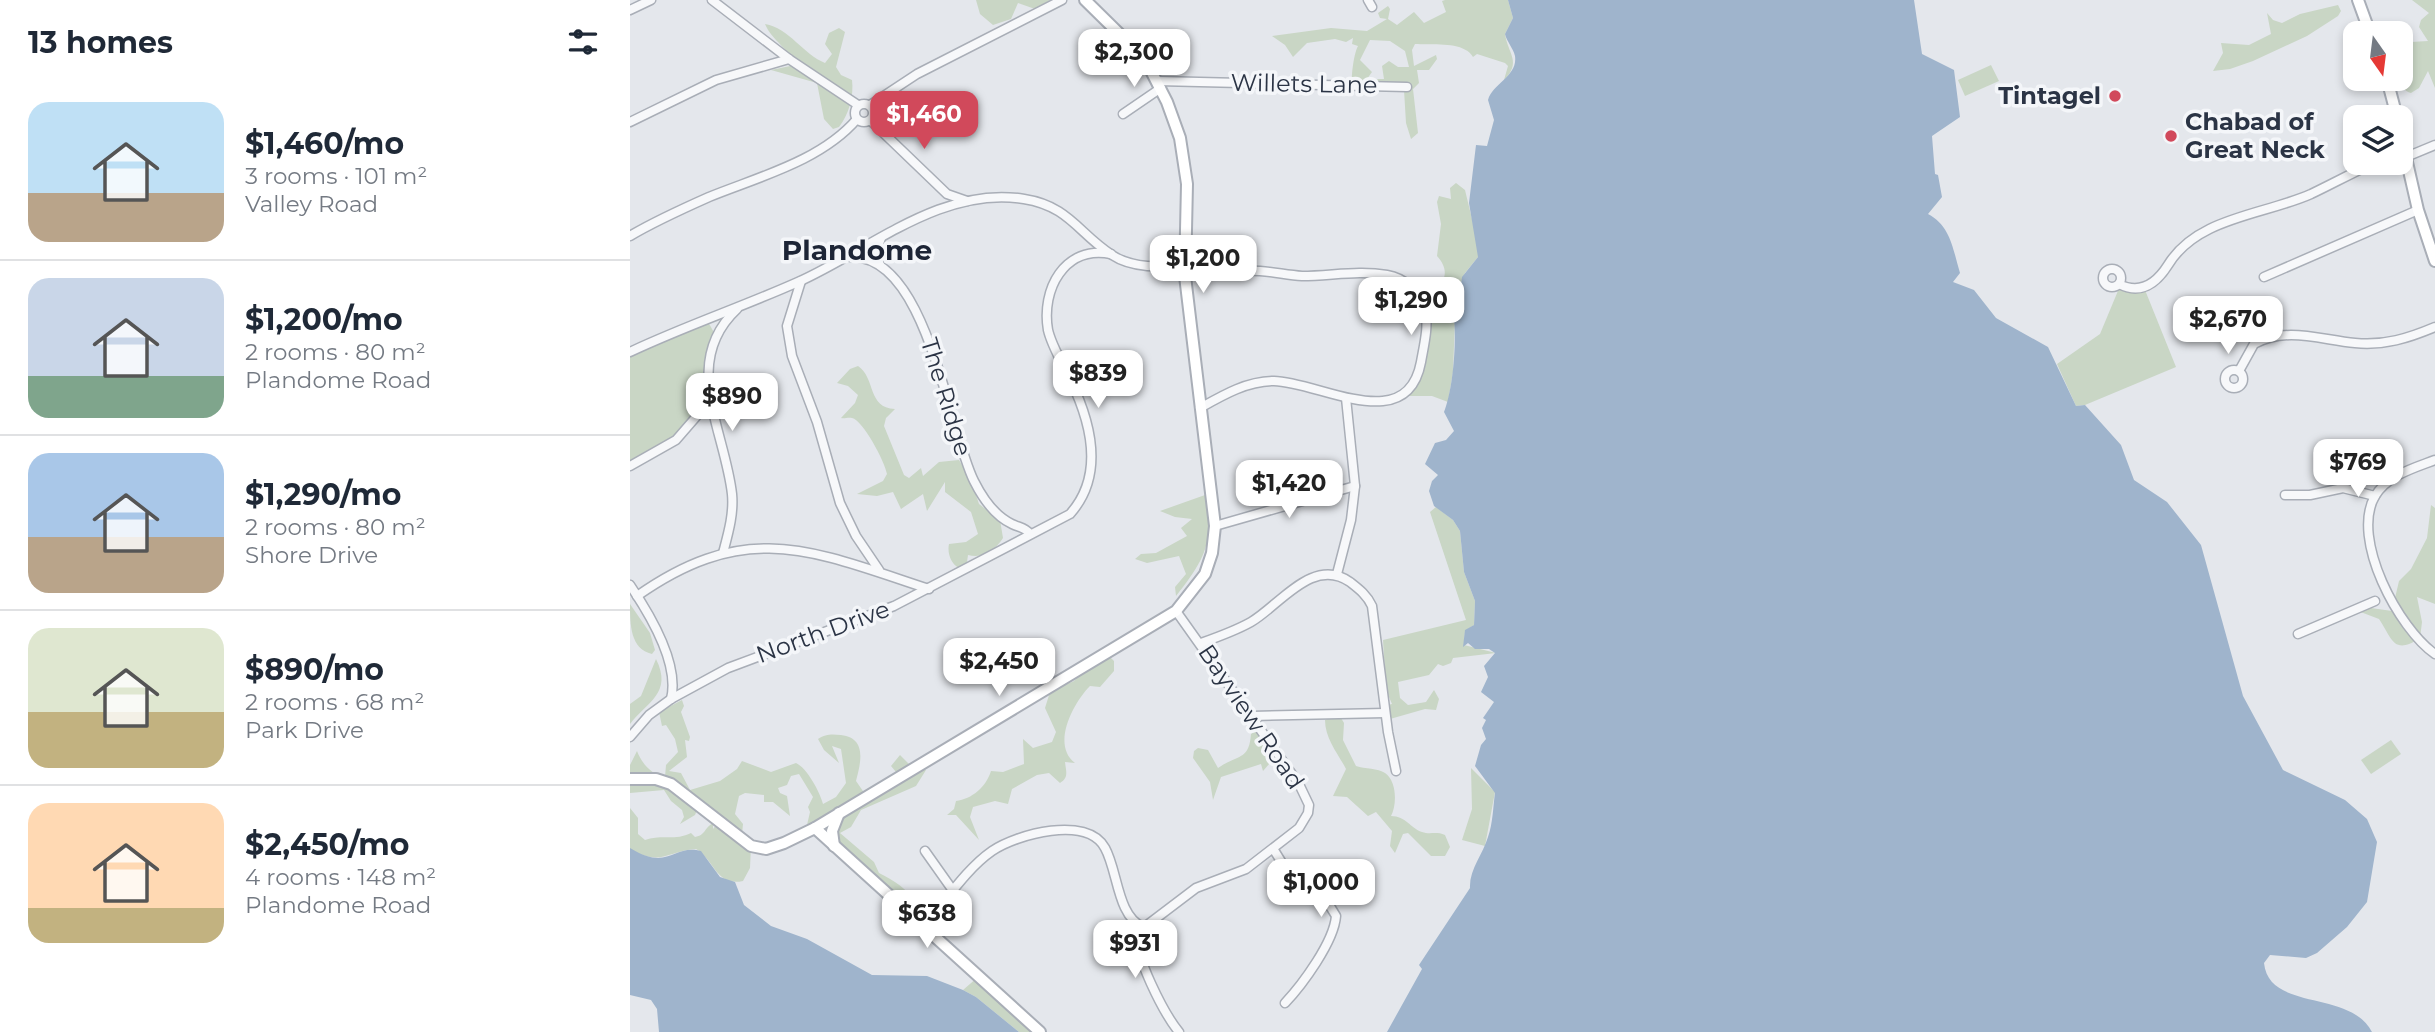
<!DOCTYPE html>
<meta charset="utf-8">
<style>
body{margin:0;font-family:Montserrat,sans-serif;background:#f2f2f3;color:#1f2937;height:100vh;display:flex;flex-direction:column;font-size:26px;white-space:nowrap}
*{box-sizing:border-box;margin:0}
p{font-size:23px;color:#747a83}
.icon{flex:none;width:38px;height:38px;fill:none;stroke:currentColor;stroke-width:2;stroke-linecap:round;stroke-linejoin:round}
.map{position:relative;flex:1;overflow:hidden}
.details{display:flex;flex-direction:column;background:#fff;width:630px}
.details>*{flex:none}
.needle{width:46px;rotate:166deg}
.buttons{position:absolute;left:1713px;top:21px;display:grid;gap:14px}
.buttons a{display:grid;place-items:center;width:70px;height:70px;border-radius:14px;background:#fff;box-shadow:0 4px 10px #0003;font-size:35px}
.price{position:absolute;translate:-50% -60px;padding:0 16px;border-radius:14px;background:#fff;color:#222;font-size:23px;line-height:46px;filter:drop-shadow(0 2px 4px #0008)}
.price::after{content:'';position:absolute;left:50%;top:42px;width:21px;height:16px;margin-left:-10px;background:inherit;clip-path:polygon(0 0,100% 0,50% 100%)}
.price.current{background:#d1495b;color:#fff}
ul{padding:0;list-style:none}
li{display:flex;align-items:center;gap:21px;height:175px;padding:0 28px}
li+li{border-top:2px solid #e0e1e3}
li span{display:grid;place-items:center;flex:none;width:196px;height:140px;border-radius:21px;color:#555}
li>.icon{margin-inline-start:auto}
span .icon{width:84px;height:84px;fill:#fffc;stroke-width:1}
li b{font-size:30px}
h2{display:flex;justify-content:space-between;align-items:center;height:84px;padding:0 28px;font-size:30px}
main{display:flex;flex:1;min-height:0}
.map>svg:first-child{display:block}
.green{fill:#c9d6c5}
.water{fill:#9fb4cc}
.lines{fill:none;stroke-linecap:round;stroke-linejoin:round}
.minor-casing{stroke:#a9aeb7;stroke-width:11}
.secondary-casing{stroke:#a9aeb7;stroke-width:14}
.minor{stroke:#f7f8fa;stroke-width:8}
.secondary{stroke:#fff;stroke-width:10}
.poi-dot{fill:#d1495b;stroke:#f4f6f9;stroke-width:2.5}
.labels{text-anchor:middle;stroke-width:7;stroke-linejoin:round;paint-order:stroke}
.street-label{font-size:24px;fill:#2b3445;stroke:#f4f6f9}
.poi-label{font-size:24px;font-weight:bold;fill:#2b3445;stroke:#f4f6f9;text-anchor:end}
.quarter-label{font-size:28px;font-weight:bold;fill:#1d2536;stroke:#f4f6f9}
</style>
<main>
<section class="details">
<h2>13 homes<svg class="icon" aria-label="filters" viewBox="0 0 24 24"><path d="M4 7h16M4 17h16"/><circle cx="9" cy="7" r="2"/><circle cx="15" cy="17" r="2"/></svg></h2>
<ul>
<li><span style="background:linear-gradient(#bfe0f5 65%,#b9a48a 0)"><svg class="icon" aria-label="home" viewBox="0 0 24 24"><path d="M3 11l9-7 9 7M6 9v11h12V9"/></svg></span><div><b>$1,460/mo</b><p>3 rooms · 101 m²</p><p>Valley Road</p></div></li>
<li><span style="background:linear-gradient(#c9d6e8 70%,#7fa58c 0)"><svg class="icon" aria-label="home" viewBox="0 0 24 24"><path d="M3 11l9-7 9 7M6 9v11h12V9"/></svg></span><div><b>$1,200/mo</b><p>2 rooms · 80 m²</p><p>Plandome Road</p></div></li>
<li><span style="background:linear-gradient(#a9c7e8 60%,#b9a48a 0)"><svg class="icon" aria-label="home" viewBox="0 0 24 24"><path d="M3 11l9-7 9 7M6 9v11h12V9"/></svg></span><div><b>$1,290/mo</b><p>2 rooms · 80 m²</p><p>Shore Drive</p></div></li>
<li><span style="background:linear-gradient(#dfe7d0 60%,#c2b280 0)"><svg class="icon" aria-label="home" viewBox="0 0 24 24"><path d="M3 11l9-7 9 7M6 9v11h12V9"/></svg></span><div><b>$890/mo</b><p>2 rooms · 68 m²</p><p>Park Drive</p></div></li>
<li><span style="background:linear-gradient(#ffd9b3 75%,#c2b280 0)"><svg class="icon" aria-label="home" viewBox="0 0 24 24"><path d="M3 11l9-7 9 7M6 9v11h12V9"/></svg></span><div><b>$2,450/mo</b><p>4 rooms · 148 m²</p><p>Plandome Road</p></div></li>
</ul>
</section>
<div class="map">
<svg width="1805" height="1032" viewBox="0 0 1805 1032">
<rect width="100%" height="100%" fill="#e4e7ec"/>
<g class="green">
<path d="M 346,0 L 420,0 L 405,9 L 388,3 L 381,19 L 363,25 L 350,14 Z"/>
<path d="M 815,0 L 878,0 L 883,18 L 875,34 C 878,54 892,62 874,80 L 878,66 L 875,63 L 847,54 L 843,57 C 834,41 803,45 785,44 L 782,50 L 784,66 L 806,55 L 807,59 L 799,70 L 787,70 L 789,83 L 783,89 L 788,133 L 781,139 L 776,123 L 774,90 L 749,83 L 747,79 L 754,79 L 752,66 L 759,61 L 768,67 L 779,67 L 775,51 L 760,41 L 740,40 L 730,60 L 742,72 L 732,86 L 722,85 C 721,76 724,53 728,46 L 722,44 L 723,38 L 716,42 L 705,39 L 677,43 L 663,57 L 655,45 L 642,36 L 701,28 L 737,31 L 757,19 L 750,18 L 748,13 L 758,6 L 760,9 L 758,19 L 767,25 L 784,12 L 794,23 L 816,12 L 812,1 Z"/>
<path d="M 1782,0 L 1805,0 L 1805,88 L 1798,71 L 1789,88 L 1781,93 C 1768,89 1771,78 1771,69 L 1774,70 L 1773,48 L 1781,42 L 1798,41 L 1789,27 L 1791,20 L 1799,13 Z"/>
<path d="M 1708,5 L 1711,11 L 1708,16 L 1677,36 L 1623,61 L 1600,69 L 1583,71 L 1593,53 L 1591,43 L 1619,45 L 1641,34 L 1637,13 L 1643,20 L 1652,23 L 1670,14 Z"/>
<path d="M 135,24 C 159,28 173,54 195,63 L 202,54 L 195,44 L 199,33 L 209,28 L 215,32 L 206,67 L 211,75 L 222,80 C 224,96 219,114 209,127 L 203,129 L 194,119 L 187,83 L 141,70 L 165,65 C 160,49 142,41 135,24 Z"/>
<path d="M 1361,65 L 1369,81 L 1335,96 L 1328,80 Z"/>
<path d="M 826,183 L 835,190 L 849,248 L 848,257 L 835,273 L 822,304 L 825,319 L 823,372 L 818,402 L 802,396 L 769,396 L 780,389 L 796,336 L 788,287 L 813,281 C 817,271 814,264 807,256 L 811,224 L 807,202 L 809,196 L 821,199 L 820,188 Z"/>
<path d="M 1490,286 L 1515,290 L 1546,367 L 1455,405 L 1446,406 L 1427,364 L 1470,334 Z"/>
<path d="M 78,322 L 86,336 L 79,402 L 56,430 L 0,466 L 0,352 Z"/>
<path d="M 228,366 C 246,378 237,408 265,409 L 256,418 L 254,426 L 274,475 L 279,478 L 291,468 L 293,476 L 309,462 L 329,460 L 341,480 L 349,504 L 370,520 L 373,538 C 365,550 354,559 338,555 L 337,562 L 329,568 C 321,564 317,553 319,544 L 336,542 L 348,534 L 341,512 L 315,492 L 315,482 L 297,511 L 293,494 L 271,509 L 263,492 L 247,496 L 227,494 L 253,481 L 257,474 C 255,462 233,420 222,418 C 218,417 214,419 211,418 L 225,403 L 228,395 L 218,386 L 207,383 L 220,369 Z"/>
<path d="M 575,495 C 586,541 573,562 546,596 L 545,587 L 556,574 L 549,556 L 517,563 L 505,559 L 511,554 L 526,553 L 557,536 L 551,528 L 562,519 L 545,517 L 530,511 Z"/>
<path d="M 1801,505 L 1805,508 L 1805,604 L 1787,597 L 1792,622 L 1790,638 C 1763,656 1762,638 1749,619 L 1728,611 L 1741,608 L 1762,611 L 1769,581 L 1781,569 L 1797,538 Z"/>
<path d="M 806,507 L 823,520 L 830,531 L 834,572 L 845,601 L 844,625 L 835,631 L 834,645 L 866,653 L 823,658 L 821,663 L 813,666 L 808,664 L 799,675 L 768,682 L 770,698 L 778,705 L 796,702 L 804,690 L 809,699 L 806,710 L 795,709 L 760,719 L 757,705 L 762,704 L 756,690 L 753,640 L 836,620 L 800,512 Z"/>
<path d="M 0,604 L 20,633 L 25,650 L 22,654 C 0,649 0,624 0,604 Z"/>
<path d="M 479,656 L 484,661 L 484,671 L 470,687 L 460,686 C 443,703 421,745 445,763 L 435,762 C 436,771 439,778 430,783 L 419,773 L 407,775 L 382,789 L 378,804 L 365,801 L 343,807 L 340,817 L 349,840 L 326,815 L 317,815 L 324,809 L 326,801 C 342,799 356,787 361,771 L 373,772 L 394,764 L 393,739 L 403,748 L 422,742 L 426,732 L 415,708 L 420,692 L 444,681 L 451,673 Z"/>
<path d="M 26,659 C 43,693 17,702 0,724 L 0,704 L 11,696 Z"/>
<path d="M 52,700 L 54,706 L 51,712 L 60,737 L 59,741 L 55,740 L 57,757 L 39,771 L 51,773 L 60,790 L 90,781 L 107,769 L 112,761 L 141,772 L 166,763 C 177,768 190,792 193,804 L 206,797 L 216,783 L 211,749 L 202,746 L 209,763 L 194,750 L 188,739 C 196,734 201,734 211,735 C 237,738 231,762 226,781 L 235,794 L 275,773 L 266,772 L 261,766 L 270,755 L 284,769 L 296,770 L 286,786 L 231,810 L 221,827 L 210,833 L 244,862 L 249,873 C 263,880 279,889 285,904 L 313,894 L 314,897 L 299,915 L 283,913 L 208,847 L 206,823 L 177,825 L 180,812 L 178,807 L 183,797 L 169,774 L 161,776 L 157,785 L 148,788 L 150,793 L 157,796 L 160,816 L 143,802 L 134,802 L 134,795 L 115,793 L 109,796 L 105,814 L 113,824 L 112,834 L 121,846 L 120,868 L 113,881 C 86,887 84,859 66,849 C 37,851 31,867 0,849 L 0,808 L 8,818 L 8,834 L 15,840 C 31,834 46,841 61,833 L 65,837 C 76,835 74,828 83,823 L 83,829 L 90,820 L 67,810 L 65,815 L 50,824 L 54,817 L 52,810 L 41,801 L 34,790 L 0,793 L 0,765 L 7,751 C 11,762 21,775 35,777 L 36,765 L 48,752 L 45,739 L 36,725 L 32,726 L 29,712 Z"/>
<path d="M 703,717 L 711,718 L 714,723 L 713,740 L 726,766 C 735,769 748,768 755,773 C 767,781 767,805 761,816 C 776,816 780,828 792,832 C 800,835 806,831 815,835 L 820,847 L 815,856 L 801,856 L 778,833 L 773,834 L 765,853 L 760,846 L 762,831 L 746,812 L 738,816 L 717,797 L 703,796 L 716,769 C 709,755 695,739 695,720 Z"/>
<path d="M 626,731 L 650,766 L 640,763 L 633,771 L 631,764 L 591,777 L 583,800 L 580,782 L 563,758 L 564,751 L 568,748 L 578,750 L 588,768 C 608,754 619,761 621,734 Z"/>
<path d="M 1761,740 L 1771,754 L 1741,774 L 1731,760 Z"/>
<path d="M 841,768 L 865,792 L 855,846 L 832,840 L 842,809 Z"/>
<path d="M 348,977 L 410,1032 L 389,1032 L 346,997 L 333,990 Z"/>
</g>
<g class="water">
<path d="M 878,0 L 1284,0 L 1292,54 L 1324,70 L 1330,117 L 1302,136 L 1305,174 L 1308,175 L 1312,197 L 1298,214 C 1321,226 1323,250 1330,273 L 1323,282 L 1344,290 L 1366,318 L 1418,347 L 1446,406 L 1455,405 L 1491,445 L 1504,480 L 1537,502 L 1571,545 L 1613,696 L 1653,770 L 1715,800 L 1737,819 L 1747,842 L 1737,902 L 1717,927 L 1687,953 L 1676,958 L 1640,955 L 1634,963 C 1639,1012 1720,989 1742,1032 L 757,1032 L 792,969 L 789,965 L 840,888 C 839,870 853,854 858,837 C 863,823 863,807 865,793 L 845,766 L 851,745 L 856,739 L 852,728 L 856,720 L 853,718 L 864,702 L 851,692 L 858,677 L 854,666 L 865,653 L 859,649 L 845,649 L 838,643 L 833,647 L 835,630 L 844,625 L 845,601 L 834,572 L 830,531 L 823,520 L 804,506 L 799,491 L 802,481 L 808,475 L 795,464 L 805,443 L 816,440 L 824,431 L 814,412 C 824,387 828,330 822,304 L 830,292 L 832,277 L 848,257 L 839,203 L 846,145 L 857,146 L 864,120 L 858,100 C 863,83 888,76 885,56 C 883,48 877,42 875,34 L 883,18 Z"/>
<path d="M 0,848 C 39,872 43,844 71,851 L 90,877 L 105,882 L 114,905 L 141,926 L 177,939 L 242,975 L 297,976 L 333,990 L 346,997 L 389,1032 L 29,1032 L 27,1009 L 21,1000 L 0,995 Z"/>
</g>
<g class="lines">
<g class="minor-casing">
<g id="minor">
<path d="M 82,0 L 159,59 L 228,105"/>
<path d="M 738,0 L 742,7"/>
<path d="M 0,10 L 21,0"/>
<path d="M 528,81 L 777,87"/>
<circle cx="234" cy="113" r="9"/>
<path d="M 240,105 L 287,74 L 432,0"/>
<path d="M 493,114 L 531,88"/>
<path d="M 240,120 L 317,194 L 337,201"/>
<path d="M 0,122 L 86,80 L 159,59"/>
<path d="M 1776,157 L 1805,145"/>
<path d="M 0,236 C 25,221 52,209 79,197 C 128,177 191,161 227,119"/>
<path d="M 221,257 C 298,255 318,430 344,481 C 352,497 365,516 382,524 C 390,528 395,527 400,534"/>
<path d="M 250,265 L 245,254 L 251,238"/>
<circle cx="1482" cy="278" r="9"/>
<path d="M 555,276 C 580,272 605,269 630,271 C 644,272 658,275 672,276 C 701,276 728,270 757,275 C 775,278 790,292 795,309 C 799,326 794,345 791,362 C 777,437 690,382 644,381 C 617,381 593,395 570,408"/>
<path d="M 1634,277 L 1788,210"/>
<path d="M 171,281 L 157,326 L 162,356 L 187,422 L 210,503 L 226,536 L 249,570"/>
<path d="M 1489,284 C 1510,295 1526,284 1538,265 C 1567,217 1634,215 1681,194 C 1702,184 1722,173 1744,163"/>
<path d="M 0,352 C 55,326 112,307 168,282 C 238,251 312,185 394,199 C 439,206 448,233 482,255 C 503,269 531,267 555,265"/>
<circle cx="1604" cy="379" r="9"/>
<path d="M 1609,371 L 1624,344 C 1657,326 1691,340 1725,343 C 1754,346 1779,338 1805,327"/>
<path d="M 1805,460 C 1784,468 1758,475 1745,496 C 1720,539 1769,629 1805,654"/>
<path d="M 0,466 L 46,440 L 79,402"/>
<path d="M 1655,495 L 1680,495 L 1713,488 L 1745,496"/>
<path d="M 585,526 L 725,486"/>
<path d="M 93,553 C 98,534 104,514 102,494 C 95,431 50,362 107,309"/>
<path d="M 707,574 L 721,520 L 725,486 L 716,398"/>
<path d="M 0,585 C 19,613 50,663 41,699"/>
<path d="M 7,596 C 118,518 183,551 299,589"/>
<path d="M 546,611 L 669,784 L 679,805 L 678,813 L 669,828 L 616,869 L 566,888 L 508,932 C 502,953 535,1015 549,1032"/>
<path d="M 1668,634 L 1745,601"/>
<path d="M 571,643 C 588,637 605,631 621,622 C 650,605 683,556 720,582 C 729,589 737,595 742,606 L 758,732 L 766,771"/>
<path d="M 622,716 L 755,713"/>
<path d="M 0,737 L 19,715 L 41,699 L 98,668 L 264,606 L 440,514 C 475,475 461,422 440,379 C 433,364 422,347 418,330 C 411,290 434,245 481,254"/>
<path d="M 644,850 L 660,876 L 698,903 L 706,916 C 704,942 672,985 655,1003"/>
<path d="M 295,851 L 324,892"/>
<path d="M 294,926 C 315,902 336,869 362,851 C 387,834 457,815 475,848 C 488,871 487,916 513,927"/>
</g>
</g>
<g class="secondary-casing">
<g id="secondary">
<path d="M 1728,0 L 1740,33"/>
<path d="M 1757,79 L 1767,117"/>
<path d="M 1771,136 L 1788,210 L 1805,261"/>
<path d="M 0,779 L 26,779 L 41,784 L 121,846 L 136,849 L 154,843 L 185,828 L 546,611 L 575,574 L 582,553 L 585,526 L 555,276 L 557,184 L 550,138 L 537,102 L 515,59 L 455,0"/>
<path d="M 185,828 L 410,1032"/>
<path d="M 204,846 L 202,831 L 209,813"/>
</g>
</g>
<use href="#minor" class="minor"/>
<use href="#secondary" class="secondary"/>
</g>
<g class="poi-dot">
<circle cx="1485" cy="96" r="7"/>
<circle cx="1541" cy="136" r="7"/>
</g>
<g class="labels">
<g class="street-label">
<text transform="translate(674 84) rotate(1)" y="8">Willets Lane</text>
<text transform="translate(316 397) rotate(73)" y="8">The Ridge</text>
<text transform="translate(193 632) rotate(-20)" y="8">North Drive</text>
<text transform="translate(621 717) rotate(56)" y="8">Bayview Road</text>
</g>
<g class="poi-label">
<text x="1471" y="104">Tintagel</text>
<text x="1555" y="130" text-anchor="start">Chabad of<tspan x="1555" dy="28">Great Neck</tspan></text>
</g>
<g class="quarter-label">
<text x="227" y="260">Plandome</text>
</g>
</g>
</svg>
<div class="buttons">
<a><svg class="needle" viewBox="-14 -14 28 28"><path d="M0-13l5 13h-10z" fill="#e53935"/><path d="M0 13l5-13h-10z" fill="#747a83"/></svg></a>
<a><svg class="icon" aria-label="layers" viewBox="0 0 24 24"><path d="M12 4l9 5-9 5-9-5zM3 14l9 5 9-5"/></svg></a>
</div>
<b class="price" style="left:504px;top:89px">$2,300</b>
<b class="price current" style="left:294px;top:151px">$1,460</b>
<b class="price" style="left:573px;top:295px">$1,200</b>
<b class="price" style="left:781px;top:337px">$1,290</b>
<b class="price" style="left:1598px;top:356px">$2,670</b>
<b class="price" style="left:468px;top:410px">$839</b>
<b class="price" style="left:102px;top:433px">$890</b>
<b class="price" style="left:1728px;top:499px">$769</b>
<b class="price" style="left:659px;top:520px">$1,420</b>
<b class="price" style="left:369px;top:698px">$2,450</b>
<b class="price" style="left:691px;top:919px">$1,000</b>
<b class="price" style="left:297px;top:950px">$638</b>
<b class="price" style="left:505px;top:980px">$931</b>
</div>
</main>
